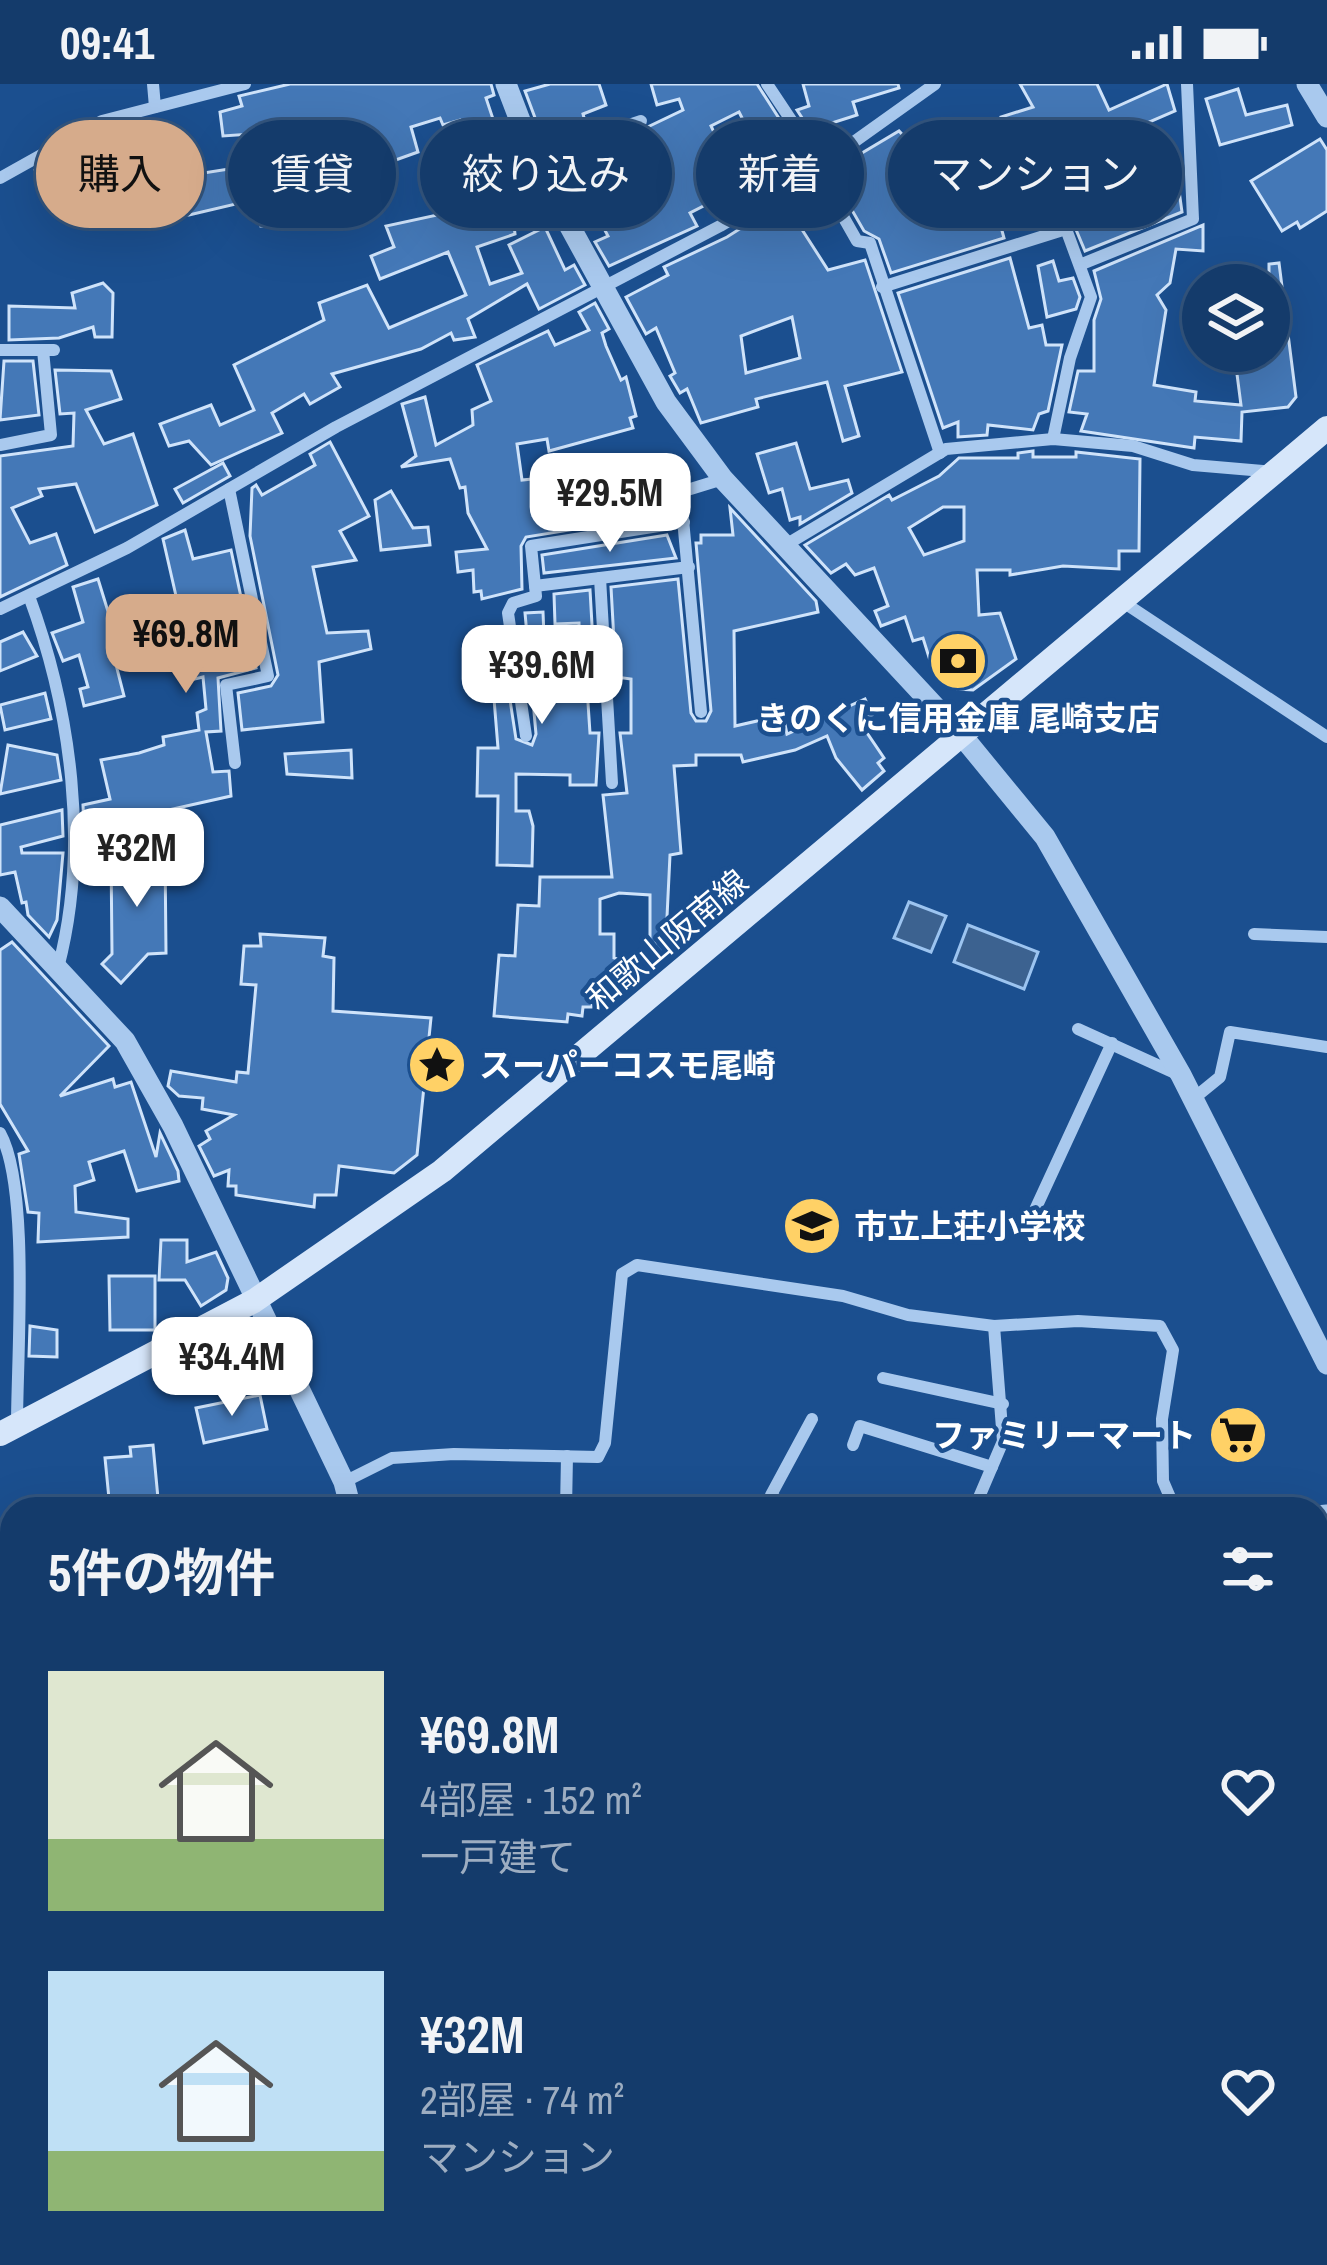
<!DOCTYPE html>
<html lang="ja">
<meta charset="utf-8">
<style>
body{margin:0;font-family:"Archivo Narrow","Noto Sans JP",sans-serif;background:#214673;color:#f1f3f6;height:100vh;display:flex;flex-direction:column;font-size:45px;white-space:nowrap}
*{box-sizing:border-box;margin:0}
p{font-size:39px;color:#9dadc1}
.icon{flex:none;width:66px;height:66px;fill:none;stroke:currentColor;stroke-width:2;stroke-linecap:round;stroke-linejoin:round}
.map{position:relative;flex:1;overflow:hidden}
.sheet{position:absolute;left:0px;top:1413px;width:1329px;height:768px;display:flex;flex-direction:column;background:#143b6b;border-radius:36px 36px 0 0;box-shadow:0 12px 48px #0002,0 0 0 3px #33557e}
.sheet>*{flex:none}
.top-card{position:absolute;left:36px;top:36px;width:1257px;height:108px;display:flex;gap:24px}
.buttons{position:absolute;left:1182px;top:180px;display:grid;gap:24px}
.buttons a{display:grid;place-items:center;width:108px;height:108px;border-radius:50%;background:#143b6b;box-shadow:0 12px 48px #0002,0 0 0 3px #33557e;font-size:60px}
.price{position:absolute;translate:-50% -102px;padding:0 27px;border-radius:24px;background:#fff;color:#222;font-size:39px;line-height:78px;filter:drop-shadow(0 3px 6px #0008)}
.price::after{content:'';position:absolute;left:50%;top:72px;width:36px;height:27px;margin-left:-18px;background:inherit;clip-path:polygon(0 0,100% 0,50% 100%)}
.price.current{background:#d6ab8b;color:#111}
ul{padding:0;list-style:none}
li{display:flex;align-items:center;gap:36px;height:300px;padding:0 48px}
li span{display:grid;place-items:center;flex:none;width:336px;height:240px;border-radius:0px;color:#555}
li>.icon{margin-inline-start:auto}
span .icon{width:144px;height:144px;fill:#fffc;stroke-width:1}
li b{font-size:51px}
h2{display:flex;justify-content:space-between;align-items:center;height:144px;padding:0 48px;font-size:51px}
.chip{padding:0 42px;border-radius:54px;background:#143b6b;box-shadow:0 12px 48px #0002,0 0 0 3px #33557e;font-size:42px;line-height:108px}
.chip.current{background:#d6ab8b;color:#111}
.status{display:flex;justify-content:space-between;align-items:center;height:84px;padding:0 60px;background:#143b6b;direction:ltr}
.status svg{height:33px;fill:currentColor}
.map>svg:first-child{display:block}
.water{fill:#3c6290;stroke:#9cc4f0;stroke-width:3}
.building{fill:#4478b7;stroke:#cfe3fa;stroke-width:3;fill-rule:evenodd}
.lines{fill:none;stroke-linecap:round;stroke-linejoin:round}
.minor{stroke:#a9c9ee;stroke-width:12}
.tertiary{stroke:#a9c9ee;stroke-width:21}
.secondary{stroke:#d6e6fa;stroke-width:24}
.labels{text-anchor:middle;stroke-width:9;stroke-linejoin:round;paint-order:stroke}
.poi-label{font-size:33px;font-weight:bold;fill:#fff;stroke:#1b4f8f;text-anchor:start}
.street-label{font-size:33px;fill:#fff;stroke:#1b4f8f}
</style>
<div class="status"><b>09:41</b><svg viewBox="0 0 49 12"><path d="M0 12V9h3v3zM5 12V6h3v6zM10 12V3h3v9zM15 12V0h3v12zM26 1h20v11H26zM47 4h2v5h-2z"/></svg></div>
<div class="map">
<svg width="1327" height="2181" viewBox="0 0 1327 2181">
<rect width="100%" height="100%" fill="#1b4f8f"/>
<g class="water">
<path d="M 909,818 L 946,832 L 931,868 L 894,854 Z"/>
<path d="M 968,841 L 1038,868 L 1024,905 L 954,878 Z"/>
</g>
<g class="building">
<path d="M 290,0 L 491,0 L 494,11 L 486,14 L 496,44 L 466,54 L 460,36 L 443,41 L 440,34 L 411,43 L 418,68 L 365,87 L 358,60 L 322,71 L 279,63 L 279,102 L 320,107 L 320,134 L 312,134 L 312,142 L 261,142 L 261,114 L 189,131 L 100,133 L 98,111 L 90,114 L 87,104 L 58,124 L 35,86 L 110,47 L 146,41 L 153,85 L 164,83 L 169,110 L 198,108 L 197,90 L 261,80 L 251,50 L 223,52 L 220,28 L 242,22 L 239,12 Z"/>
<path d="M 550,0 L 599,0 L 606,21 L 583,30 L 586,41 L 562,47 L 560,40 L 540,47 L 525,7 Z"/>
<path d="M 651,0 L 757,0 L 807,78 L 770,100 L 762,85 L 714,109 L 717,115 L 690,129 L 697,142 L 609,182 L 595,158 L 608,152 L 582,103 L 573,108 L 562,84 L 683,26 L 679,15 L 657,21 ZM 739,28 L 757,63 L 728,78 L 711,42 Z"/>
<path d="M 803,0 L 898,0 L 899,4 L 853,18 L 857,31 L 810,46 L 797,26 L 809,22 Z"/>
<path d="M 1020,0 L 1097,0 L 1109,26 L 1167,0 L 1175,27 L 1052,80 L 1072,133 L 1042,138 L 1041,132 L 1030,133 L 1027,113 L 995,121 L 1004,154 L 891,189 L 879,155 L 864,147 L 830,88 L 899,47 L 915,64 L 1002,38 L 1001,33 L 1033,23 Z"/>
<path d="M 1238,5 L 1246,31 L 1287,21 L 1292,41 L 1220,61 L 1206,15 Z"/>
<path d="M 1320,55 L 1327,66 L 1327,127 L 1300,144 L 1297,138 L 1282,147 L 1251,97 Z"/>
<path d="M 1177,92 L 1182,128 L 1085,167 L 1072,136 Z"/>
<path d="M 812,99 L 828,128 L 801,144 L 828,186 L 865,176 L 902,288 L 845,302 L 859,352 L 843,357 L 827,298 L 756,315 L 758,323 L 701,339 L 687,305 L 680,309 L 670,292 L 675,289 L 656,244 L 646,250 L 626,213 L 668,191 L 664,183 L 727,153 ZM 792,233 L 800,274 L 746,289 L 741,252 Z"/>
<path d="M 511,115 L 515,150 L 477,163 L 490,200 L 522,189 L 509,161 L 545,143 L 565,186 L 574,181 L 585,201 L 539,225 L 527,200 L 468,235 L 475,253 L 454,256 L 451,249 L 421,265 L 332,290 L 340,303 L 310,320 L 304,310 L 272,329 L 282,349 L 211,381 L 189,357 L 169,362 L 160,340 L 211,321 L 220,341 L 254,326 L 234,281 L 324,236 L 319,219 L 367,201 L 389,244 L 466,211 L 448,168 L 380,195 L 371,172 L 394,163 L 386,142 Z"/>
<path d="M 1203,141 L 1203,167 L 1176,165 L 1170,199 L 1157,211 L 1166,226 L 1154,301 L 1196,308 L 1195,317 L 1241,321 L 1234,267 L 1269,267 L 1269,180 L 1279,179 L 1296,313 L 1288,323 L 1242,328 L 1241,357 L 1195,353 L 1194,364 L 1081,347 L 1087,330 L 1069,328 L 1078,287 L 1094,287 L 1094,236 L 1101,215 L 1094,187 Z"/>
<path d="M 1010,174 L 1029,244 L 1042,241 L 1046,261 L 1062,261 L 1048,327 L 1039,330 L 1033,346 L 988,341 L 987,351 L 958,353 L 958,338 L 943,344 L 898,209 Z"/>
<path d="M 1053,177 L 1059,197 L 1073,194 L 1080,213 L 1076,225 L 1047,233 L 1038,182 Z"/>
<path d="M 103,199 L 113,209 L 112,253 L 95,253 L 93,243 L 59,254 L 9,256 L 9,222 L 75,224 L 72,209 Z"/>
<path d="M 595,219 L 609,245 L 602,249 L 606,262 L 621,296 L 626,293 L 636,332 L 630,334 L 633,344 L 549,367 L 547,355 L 517,360 L 522,396 L 553,393 L 552,385 L 657,374 L 667,430 L 526,453 L 521,462 L 522,505 L 482,515 L 481,507 L 474,508 L 473,486 L 458,488 L 456,468 L 487,465 L 468,429 L 465,403 L 460,404 L 450,375 L 401,383 L 416,372 L 402,320 L 425,313 L 436,361 L 473,341 L 472,326 L 491,317 L 477,281 L 548,247 L 555,261 L 589,246 L 579,228 Z"/>
<path d="M 4,277 L 33,277 L 39,331 L 0,336 Z"/>
<path d="M 55,286 L 111,287 L 121,315 L 86,326 L 104,360 L 133,350 L 157,421 L 95,448 L 76,400 L 39,405 L 42,412 L 12,424 L 30,459 L 56,450 L 67,481 L 0,513 L 0,372 L 73,362 L 74,329 L 60,330 Z"/>
<path d="M 330,358 L 369,432 L 340,447 L 356,476 L 313,483 L 327,549 L 368,547 L 371,565 L 319,578 L 323,638 L 242,646 L 238,609 L 271,602 L 278,591 L 250,452 L 252,404 L 256,401 L 262,411 L 315,381 L 310,370 Z"/>
<path d="M 796,359 L 810,405 L 848,396 L 852,409 L 800,440 L 800,433 L 790,436 L 782,405 L 769,409 L 757,370 Z"/>
<path d="M 1033,367 L 1033,373 L 1076,373 L 1076,368 L 1140,375 L 1139,467 L 1119,467 L 1119,485 L 1063,482 L 1010,491 L 1010,486 L 977,486 L 979,531 L 1000,529 L 1016,575 L 973,606 L 957,605 L 932,583 L 923,554 L 913,557 L 905,533 L 881,542 L 875,527 L 888,522 L 874,484 L 855,491 L 846,480 L 831,489 L 805,461 L 889,411 L 892,416 L 939,392 L 959,374 L 1018,374 L 1018,369 ZM 943,423 L 964,423 L 964,457 L 924,471 L 909,444 Z"/>
<path d="M 223,379 L 230,392 L 183,419 L 175,405 Z"/>
<path d="M 391,407 L 413,444 L 428,443 L 430,461 L 381,466 L 375,416 Z"/>
<path d="M 730,424 L 816,517 L 818,528 L 734,547 L 735,642 L 783,631 L 787,650 L 865,615 L 872,631 L 859,637 L 884,674 L 878,679 L 884,687 L 862,706 L 836,674 L 827,652 L 795,666 L 743,678 L 741,671 L 696,671 L 696,681 L 674,682 L 681,769 L 670,771 L 667,833 L 673,832 L 676,856 L 666,858 L 665,873 L 658,874 L 655,859 L 650,859 L 650,811 L 619,809 L 600,815 L 600,850 L 614,850 L 614,874 L 624,877 L 623,909 L 593,907 L 592,923 L 583,923 L 582,932 L 568,930 L 567,938 L 494,932 L 499,871 L 515,872 L 518,821 L 539,822 L 540,793 L 612,793 L 603,711 L 627,709 L 620,649 L 631,649 L 631,595 L 616,593 L 611,503 L 678,495 L 691,629 L 696,637 L 706,637 L 711,627 L 696,459 L 701,459 L 701,451 L 733,451 Z"/>
<path d="M 185,446 L 193,475 L 231,466 L 256,584 L 218,594 L 221,647 L 206,648 L 213,688 L 229,687 L 231,712 L 84,745 L 83,721 L 110,715 L 101,676 L 139,669 L 164,661 L 163,653 L 199,646 L 197,629 L 206,625 L 203,593 L 195,595 L 163,455 Z"/>
<path d="M 667,451 L 676,474 L 544,489 L 542,471 Z"/>
<path d="M 98,495 L 119,563 L 112,565 L 124,612 L 84,622 L 80,605 L 88,603 L 79,571 L 63,577 L 52,549 L 83,538 L 73,503 Z"/>
<path d="M 590,506 L 595,593 L 594,604 L 587,604 L 590,649 L 599,649 L 596,701 L 570,701 L 570,691 L 516,690 L 516,727 L 529,727 L 533,742 L 532,782 L 497,781 L 498,712 L 477,712 L 478,664 L 498,664 L 491,578 L 504,577 L 516,655 L 532,661 L 536,650 L 525,529 L 543,528 L 545,577 L 580,575 L 579,539 L 555,540 L 554,510 Z"/>
<path d="M 23,548 L 37,572 L 0,587 L 0,558 Z"/>
<path d="M 45,609 L 51,635 L 5,646 L 0,621 Z"/>
<path d="M 8,661 L 57,671 L 61,696 L 0,710 Z"/>
<path d="M 351,666 L 352,694 L 287,690 L 285,670 Z"/>
<path d="M 62,726 L 63,752 L 21,763 L 22,769 L 63,769 L 57,836 L 49,853 L 28,831 L 26,818 L 22,819 L 15,788 L 0,791 L 0,741 Z"/>
<path d="M 165,767 L 166,869 L 148,870 L 121,899 L 102,880 L 112,870 L 111,768 Z"/>
<path d="M 260,850 L 325,854 L 323,872 L 334,874 L 333,927 L 431,934 L 417,1071 L 394,1089 L 339,1082 L 336,1111 L 315,1111 L 314,1123 L 236,1111 L 236,1102 L 228,1102 L 229,1086 L 214,1092 L 199,1062 L 210,1055 L 206,1047 L 234,1031 L 202,1025 L 203,1014 L 179,1012 L 168,1002 L 171,987 L 236,998 L 237,988 L 248,989 L 256,901 L 241,900 L 244,862 L 261,862 Z"/>
<path d="M 12,858 L 109,962 L 60,1012 L 113,995 L 115,1003 L 131,998 L 156,1073 L 160,1049 L 178,1087 L 179,1097 L 137,1107 L 124,1067 L 89,1078 L 94,1096 L 75,1102 L 76,1128 L 128,1135 L 128,1153 L 38,1158 L 39,1129 L 28,1128 L 19,1070 L 28,1067 L 0,1020 L 0,866 Z"/>
<path d="M 161,1156 L 187,1156 L 187,1178 L 216,1168 L 228,1194 L 226,1206 L 201,1222 L 185,1196 L 159,1196 Z"/>
<path d="M 109,1192 L 155,1192 L 155,1246 L 110,1246 Z"/>
<path d="M 30,1242 L 57,1246 L 57,1273 L 29,1272 Z"/>
<path d="M 260,1311 L 267,1345 L 204,1359 L 196,1324 Z"/>
<path d="M 153,1361 L 159,1425 L 110,1425 L 105,1374 L 131,1372 L 130,1363 Z"/>
</g>
<g class="lines">
<g class="minor">
<path d="M 153,0 L 155,23"/>
<path d="M 767,0 L 821,81"/>
<path d="M 534,73 L 641,37"/>
<path d="M 816,85 L 857,157 L 870,159 L 940,369"/>
<path d="M 0,94 L 102,37 L 245,0"/>
<path d="M 1082,180 L 1193,135 L 1187,0"/>
<path d="M 882,203 L 1066,145 L 1091,213 L 1070,274 L 1053,355"/>
<path d="M 0,266 L 54,266"/>
<path d="M 0,361 L 51,351 L 43,266"/>
<path d="M 229,405 L 268,592 L 226,601 L 235,679"/>
<path d="M 784,462 L 946,365 L 1053,355 L 1133,362 L 1193,381 L 1274,388"/>
<path d="M 600,494 L 612,699"/>
<path d="M 535,502 L 689,483"/>
<path d="M 29,512 C 71,626 90,763 58,884"/>
<path d="M 1123,518 L 1327,653"/>
<path d="M 0,525 L 127,464 L 336,343 L 720,142 L 816,85 L 935,0"/>
<path d="M 701,628 L 681,414 L 684,407 L 723,395"/>
<path d="M 526,652 L 508,529 L 513,519 L 536,512 L 531,462 L 684,438"/>
<path d="M 1254,850 L 1327,853"/>
<path d="M 1078,945 L 1175,989"/>
<path d="M 1193,1015 L 1220,993 L 1230,948 L 1327,963"/>
<path d="M 0,1049 C 30,1102 17,1273 17,1340"/>
<path d="M 1034,1128 L 1112,959"/>
<path d="M 883,1294 L 1003,1320"/>
<path d="M 853,1361 L 860,1342 L 992,1383"/>
<path d="M 344,1398 L 392,1374 L 454,1370 L 598,1373 L 605,1359 L 622,1190 L 637,1181 L 843,1212 L 908,1231 L 994,1242 L 1078,1237 L 1160,1242 L 1173,1266 L 1162,1335 L 1163,1397 L 1175,1425"/>
<path d="M 566,1425 L 567,1372"/>
<path d="M 789,1425 L 771,1411 L 812,1335"/>
<path d="M 974,1425 L 1003,1357 L 994,1242"/>
<path d="M 1317,1527 L 1327,1526"/>
<path d="M 1317,1596 L 1327,1596"/>
<path d="M 1327,1635 L 1318,1683 L 1327,1707"/>
<path d="M 0,1665 L 12,1669"/>
<path d="M 1317,1968 L 1327,1970"/>
<path d="M 614,2169 L 620,2181"/>
<path d="M 711,2169 L 711,2181"/>
<path d="M 943,2169 L 948,2181"/>
<path d="M 23,2181 L 25,2169"/>
<path d="M 305,2181 L 306,2169"/>
<path d="M 988,2181 L 992,2169"/>
<path d="M 1088,2181 L 1091,2169"/>
</g>
<g class="tertiary">
<path d="M 506,0 L 539,86 L 666,318 L 723,395 L 963,653 L 1045,753 L 1181,991 L 1327,1280"/>
<path d="M 1307,0 L 1327,33"/>
<path d="M 0,823 L 125,957 L 173,1042 L 344,1398 L 351,1425"/>
<path d="M 1317,1432 L 1327,1431"/>
<path d="M 582,2169 L 585,2181"/>
</g>
<path class="secondary" d="M 0,1350 L 254,1217 L 442,1087 L 1327,344"/>
</g>
<defs>
<g id="bank-disc" transform="scale(3)"><circle r="9.5" fill="#ffd166" stroke="#1b4f8f"/><path d="M-6-4H6V4H-6ZM0-2.3a2.3 2.3 0 1 0 0 4.6a2.3 2.3 0 1 0 0-4.6Z" fill="#111"/></g>
<g id="sight-disc" transform="scale(3)"><circle r="9.5" fill="#ffd166" stroke="#1b4f8f"/><path d="M0-6L1.8-2.2L6-1.7L2.9 1.2L3.7 5.4L0 3.3L-3.7 5.4L-2.9 1.2L-6-1.7L-1.8-2.2Z" fill="#111"/></g>
<g id="school-disc" transform="scale(3)"><circle r="9.5" fill="#ffd166" stroke="#1b4f8f"/><path d="M0-5L7-2L0 1L-7-2ZM-4 1L0 2.5L4 1V4Q0 6-4 4Z" fill="#111"/></g>
<g id="supermarket-disc" transform="scale(3)"><circle r="9.5" fill="#ffd166" stroke="#1b4f8f"/><path d="M-6-5.5h2.5l.6 2H6L4.5 2H-2.5L-4.4-4H-6ZM-1.5 3.2a1.3 1.3 0 1 0 .1 0ZM3 3.2a1.3 1.3 0 1 0 .1 0Z" fill="#111"/></g>
</defs>
<g fill-rule="evenodd">
<use href="#bank-disc" x="958" y="577"/>
<use href="#sight-disc" x="437" y="981"/>
<use href="#school-disc" x="812" y="1142"/>
<use href="#supermarket-disc" x="1238" y="1351"/>
</g>
<g class="labels">
<g class="poi-label">
<text x="958" y="646" text-anchor="middle">きのくに信用金庫 尾崎支店</text>
<text x="479" y="993">スーパーコスモ尾崎</text>
<text x="854" y="1154">市立上荘小学校</text>
<text x="1196" y="1363" text-anchor="end">ファミリーマート</text>
</g>
<g class="street-label">
<text transform="translate(667 856) rotate(-40)" y="12">和歌山阪南線</text>
</g>
</g>
</svg>
<div class="buttons">
<a><svg class="icon" aria-label="layers" viewBox="0 0 24 24"><path d="M12 4l9 5-9 5-9-5zM3 14l9 5 9-5"/></svg></a>
</div>
<b class="price" style="left:610px;top:471px">¥29.5M</b>
<b class="price current" style="left:186px;top:612px">¥69.8M</b>
<b class="price" style="left:542px;top:643px">¥39.6M</b>
<b class="price" style="left:137px;top:826px">¥32M</b>
<b class="price" style="left:232px;top:1335px">¥34.4M</b>
<div class="top-card">
<a class="chip current">購入</a>
<a class="chip">賃貸</a>
<a class="chip">絞り込み</a>
<a class="chip">新着</a>
<a class="chip">マンション</a>
</div>
<section class="sheet">
<h2>5件の物件<svg class="icon" aria-label="filters" viewBox="0 0 24 24"><path d="M4 7h16M4 17h16"/><circle cx="9" cy="7" r="2"/><circle cx="15" cy="17" r="2"/></svg></h2>
<ul>
<li><span style="background:linear-gradient(#dfe7d0 70%,#8fb573 0)"><svg class="icon" aria-label="home" viewBox="0 0 24 24"><path d="M3 11l9-7 9 7M6 9v11h12V9"/></svg></span><div><b>¥69.8M</b><p>4部屋 · 152 m²</p><p>一戸建て</p></div><svg class="icon" aria-label="heart" viewBox="0 0 24 24"><path d="M12 20l-8-8c-3-5 5-10 8-4 3-6 11-1 8 4z"/></svg></li>
<li><span style="background:linear-gradient(#bfe0f5 75%,#8fb573 0)"><svg class="icon" aria-label="home" viewBox="0 0 24 24"><path d="M3 11l9-7 9 7M6 9v11h12V9"/></svg></span><div><b>¥32M</b><p>2部屋 · 74 m²</p><p>マンション</p></div><svg class="icon" aria-label="heart" viewBox="0 0 24 24"><path d="M12 20l-8-8c-3-5 5-10 8-4 3-6 11-1 8 4z"/></svg></li>
</ul>
</section>
</div>
